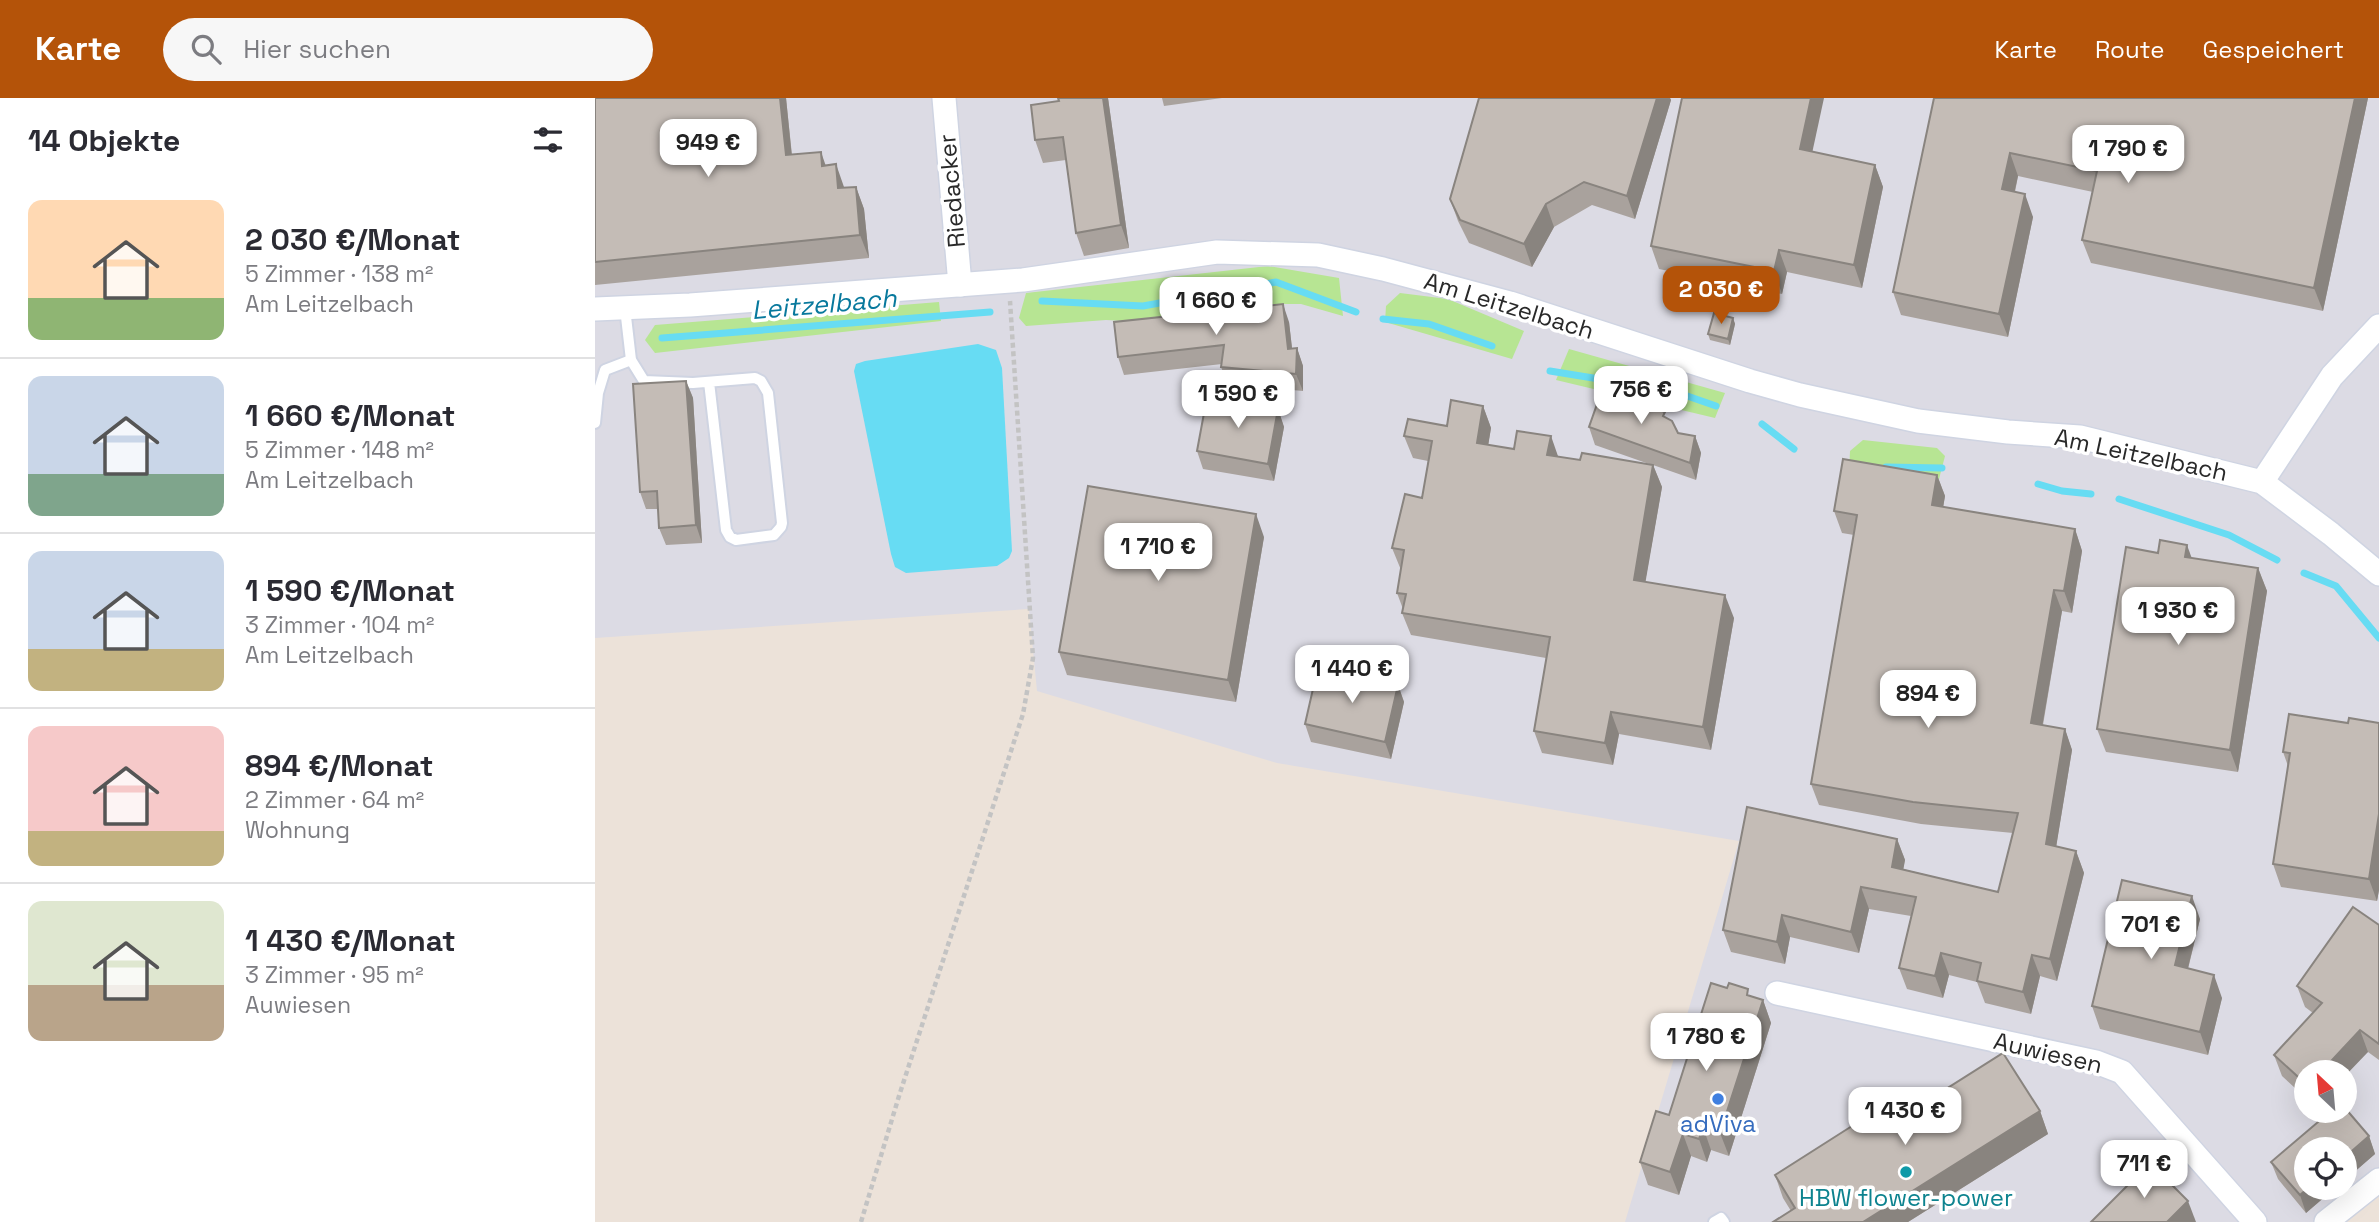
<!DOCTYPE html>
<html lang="de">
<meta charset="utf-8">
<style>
body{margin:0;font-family:"Space Grotesk",sans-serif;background:#f7f7f7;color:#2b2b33;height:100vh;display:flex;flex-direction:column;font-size:26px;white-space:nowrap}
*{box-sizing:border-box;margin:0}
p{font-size:23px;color:#7c7c81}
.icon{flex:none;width:38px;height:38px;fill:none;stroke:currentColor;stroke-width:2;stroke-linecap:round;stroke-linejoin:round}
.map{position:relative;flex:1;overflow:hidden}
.side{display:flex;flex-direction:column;background:#fff;width:595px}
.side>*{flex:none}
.needle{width:46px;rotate:334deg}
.fabs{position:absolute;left:1699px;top:962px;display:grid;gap:14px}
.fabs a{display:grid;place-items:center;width:63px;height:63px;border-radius:50%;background:#fff;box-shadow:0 7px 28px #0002;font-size:35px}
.price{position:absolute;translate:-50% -60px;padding:0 16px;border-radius:14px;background:#fff;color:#222;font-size:23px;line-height:46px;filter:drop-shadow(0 2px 4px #0008)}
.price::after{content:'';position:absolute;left:50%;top:42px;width:21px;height:16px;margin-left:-10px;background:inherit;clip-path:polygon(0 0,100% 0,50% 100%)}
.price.active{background:#b45309;color:#fff}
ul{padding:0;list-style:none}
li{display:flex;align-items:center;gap:21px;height:175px;padding:0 28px}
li+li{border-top:2px solid #e1e1e2}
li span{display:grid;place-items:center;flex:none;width:196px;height:140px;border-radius:14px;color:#555}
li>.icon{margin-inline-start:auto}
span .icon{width:84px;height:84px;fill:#fffc;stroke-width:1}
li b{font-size:30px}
h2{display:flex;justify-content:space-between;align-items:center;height:84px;padding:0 28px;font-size:30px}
header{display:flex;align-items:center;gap:42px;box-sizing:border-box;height:98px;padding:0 35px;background:#b45309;color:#fff}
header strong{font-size:33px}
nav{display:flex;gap:38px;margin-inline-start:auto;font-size:24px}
.search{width:490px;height:63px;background:#f7f7f7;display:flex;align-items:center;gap:18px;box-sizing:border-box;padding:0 24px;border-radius:38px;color:#7c7c81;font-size:26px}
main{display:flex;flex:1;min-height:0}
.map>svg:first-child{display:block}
.industrial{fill:#dcdbe4;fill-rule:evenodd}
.green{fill:#b7e593}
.water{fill:#67dcf3}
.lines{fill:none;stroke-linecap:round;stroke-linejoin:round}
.stream{stroke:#67dcf3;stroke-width:7}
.lane-casing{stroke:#cfd4e2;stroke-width:14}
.street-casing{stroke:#cfd4e2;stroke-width:26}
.path{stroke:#c3c3c3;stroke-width:4.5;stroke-dasharray:5 3.5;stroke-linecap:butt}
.lane{stroke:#fff;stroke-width:10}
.street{stroke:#fff;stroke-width:23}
.wall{fill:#a9a29d}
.shaded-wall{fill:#89847f}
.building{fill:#c4bcb6;stroke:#89847f;stroke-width:2}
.shop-dot{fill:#3f7fe0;stroke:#fff;stroke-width:2.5}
.culture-dot{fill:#0f9aa8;stroke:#fff;stroke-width:2.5}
.labels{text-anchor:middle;stroke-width:7;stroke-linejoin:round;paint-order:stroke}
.street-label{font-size:24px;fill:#292929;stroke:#fff}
.shop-label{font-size:24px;fill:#366cbe;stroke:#fff}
.culture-label{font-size:24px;fill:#0d838f;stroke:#fff}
.water-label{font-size:26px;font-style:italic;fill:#08799d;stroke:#fff}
</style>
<header>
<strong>Karte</strong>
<div class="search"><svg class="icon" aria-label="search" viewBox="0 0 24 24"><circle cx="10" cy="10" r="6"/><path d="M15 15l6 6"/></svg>Hier suchen</div>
<nav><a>Karte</a><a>Route</a><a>Gespeichert</a></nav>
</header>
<main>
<section class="side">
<h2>14 Objekte<svg class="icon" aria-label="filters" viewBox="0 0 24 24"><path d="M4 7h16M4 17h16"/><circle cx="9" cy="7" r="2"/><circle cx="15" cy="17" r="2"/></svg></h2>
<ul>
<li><span style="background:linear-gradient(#ffd9b3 70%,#8fb573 0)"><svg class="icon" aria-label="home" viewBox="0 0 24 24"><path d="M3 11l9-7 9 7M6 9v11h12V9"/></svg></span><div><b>2 030 €/Monat</b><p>5 Zimmer · 138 m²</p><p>Am Leitzelbach</p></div></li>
<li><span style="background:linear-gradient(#c9d6e8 70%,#7fa58c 0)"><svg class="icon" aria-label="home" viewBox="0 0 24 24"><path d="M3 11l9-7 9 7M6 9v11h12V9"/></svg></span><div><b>1 660 €/Monat</b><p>5 Zimmer · 148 m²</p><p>Am Leitzelbach</p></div></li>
<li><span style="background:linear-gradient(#c9d6e8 70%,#c2b280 0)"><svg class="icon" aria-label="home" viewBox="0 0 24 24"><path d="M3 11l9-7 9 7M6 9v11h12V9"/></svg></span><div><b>1 590 €/Monat</b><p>3 Zimmer · 104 m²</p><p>Am Leitzelbach</p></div></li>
<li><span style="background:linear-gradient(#f6c9c9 75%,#c2b280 0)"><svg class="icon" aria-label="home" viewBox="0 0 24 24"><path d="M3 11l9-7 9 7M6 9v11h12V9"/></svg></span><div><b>894 €/Monat</b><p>2 Zimmer · 64 m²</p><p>Wohnung</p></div></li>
<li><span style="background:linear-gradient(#dfe7d0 60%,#b9a48a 0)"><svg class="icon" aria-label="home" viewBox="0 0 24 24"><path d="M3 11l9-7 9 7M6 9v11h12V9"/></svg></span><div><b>1 430 €/Monat</b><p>3 Zimmer · 95 m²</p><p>Auwiesen</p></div></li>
</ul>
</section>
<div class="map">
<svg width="1784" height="1124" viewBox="0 0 1784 1124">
<rect width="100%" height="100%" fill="#ece2d9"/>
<path class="industrial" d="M 0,0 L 1784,0 L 1784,1094 L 1744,1124 L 1030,1124 L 1144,743 L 682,665 L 442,593 L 434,511 L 0,540 ZM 1712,975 L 1750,975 L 1750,1013 L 1712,1013 ZM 1712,1052 L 1750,1052 L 1750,1090 L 1712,1090 Z"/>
<g class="green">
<path d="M 673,168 L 744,180 L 748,218 L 706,206 L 655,206 L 569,225 L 511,222 L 431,228 L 424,220 L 431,195 Z"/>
<path d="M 805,195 L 853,201 L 929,233 L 917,261 L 790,224 L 791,208 Z"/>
<path d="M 344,204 L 346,223 L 60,255 L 50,242 L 60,227 Z"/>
<path d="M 974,251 L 1130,295 L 1120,320 L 961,282 Z"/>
<path d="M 1268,342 L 1342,350 L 1350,358 L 1343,385 L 1254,375 L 1255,353 Z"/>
</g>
<path class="water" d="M 383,246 L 401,252 L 407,270 L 417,453 L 414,460 L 402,468 L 311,475 L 300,469 L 296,456 L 262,288 L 259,273 L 261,266 L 270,263 Z"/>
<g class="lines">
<g class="stream">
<path d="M 447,203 L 548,208 L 681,184 L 761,214"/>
<path d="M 788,221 L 834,226 L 897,248"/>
<path d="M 67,240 L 395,214"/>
<path d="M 955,273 L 1078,293 L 1121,308"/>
<path d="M 1167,326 L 1199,351"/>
<path d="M 1291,369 L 1347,370"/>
<path d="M 1443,386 L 1467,393 L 1496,396"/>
<path d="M 1524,401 L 1634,437 L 1682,462"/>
<path d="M 1709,475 L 1741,488 L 1784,540"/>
</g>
<g class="lane-casing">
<g id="lane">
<path d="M 30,210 L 36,262 L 49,283 L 98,285 L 160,280 L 166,283 L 173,295 L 187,425 L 186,429 L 179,437 L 141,442 L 135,439 L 131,432 L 114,284"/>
<path d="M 0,325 L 3,295 L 10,272 L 36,262"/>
<path d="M 1119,1124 L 1126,1120 L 1129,1124"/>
</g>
</g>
<g class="street-casing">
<g id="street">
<path d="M 349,0 L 365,187"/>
<path d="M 0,211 L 95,207 L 428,182 L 622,154 L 723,157 L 788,171 L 915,205 L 1155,283 L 1205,297 L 1323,323 L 1413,334 L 1485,339 L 1667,384 L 1736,436 L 1784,476"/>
<path d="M 1667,384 L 1737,278 L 1784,228"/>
<path d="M 1182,895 L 1501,964 L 1527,974 L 1660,1124"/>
<path d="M 1731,1124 L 1784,1082"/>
</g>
</g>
<path class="path" d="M 266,1124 L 304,998 L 428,616 L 438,560 L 415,203"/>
<use href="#lane" class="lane"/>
<use href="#street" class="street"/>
</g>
<g class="wall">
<path d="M 0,0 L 191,0 L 197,57 L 231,67 L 249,90 L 261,89 L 269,111 L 274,160 L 0,187 Z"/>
<path d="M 463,0 L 513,0 L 534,150 L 489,158 L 481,135 L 471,62 L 448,65 L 440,42 L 464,3 Z"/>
<path d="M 567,0 L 627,0 L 569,8 Z"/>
<path d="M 884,0 L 1075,0 L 1076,2 L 1040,121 L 997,107 L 959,129 L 937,169 L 874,145 L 863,123 L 855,101 Z"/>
<path d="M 1339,0 L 1773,0 L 1728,213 L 1496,165 L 1487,142 L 1498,94 L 1423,78 L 1420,94 L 1438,119 L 1413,239 L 1306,217 L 1298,194 Z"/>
<path d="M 1217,54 L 1280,67 L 1288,89 L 1267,190 L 1192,174 L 1187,196 L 1064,171 L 1056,148 Z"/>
<path d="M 1138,220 L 1140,226 L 1135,247 L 1115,242 L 1113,236 Z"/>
<path d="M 694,224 L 697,250 L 702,250 L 708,268 L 708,293 L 633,286 L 626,269 L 627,266 L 529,277 L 523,259 Z"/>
<path d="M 91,283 L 98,300 L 107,445 L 71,447 L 64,430 L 63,411 L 51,411 L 45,394 Z"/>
<path d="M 888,308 L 896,330 L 893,347 L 985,362 L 1057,367 L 1000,347 L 994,329 L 1072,320 L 1083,335 L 1100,338 L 1106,355 L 1101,382 L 1058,367 L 1067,389 L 1050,484 L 1139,520 L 1116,652 L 1024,636 L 1018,667 L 947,655 L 939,633 L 951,560 L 816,537 L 807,515 L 808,511 L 802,495 L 806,472 L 797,450 L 827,400 L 833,363 L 818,360 L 809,338 L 852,328 Z"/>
<path d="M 683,311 L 689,329 L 679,383 L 608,371 L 602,353 Z"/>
<path d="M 1342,377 L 1350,398 L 1348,409 L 1480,431 L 1487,453 L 1477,515 L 1467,513 L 1448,627 L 1470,631 L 1477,652 L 1461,749 L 1481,753 L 1489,775 L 1462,883 L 1445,878 L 1436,916 L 1390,905 L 1382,884 L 1354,877 L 1348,900 L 1312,891 L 1304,870 L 1316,818 L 1274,811 L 1264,855 L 1195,839 L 1190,866 L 1136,854 L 1128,832 L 1302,741 L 1310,762 L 1308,771 L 1403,794 L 1418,735 L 1326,726 L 1224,707 L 1216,686 L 1259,437 L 1247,435 L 1239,413 Z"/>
<path d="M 669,439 L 641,604 L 472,577 L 464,554 Z"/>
<path d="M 1597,460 L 1663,470 L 1672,493 L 1643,674 L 1511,654 L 1502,631 Z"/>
<path d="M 803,587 L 809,604 L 796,661 L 716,644 L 710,626 Z"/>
<path d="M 1753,625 L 1784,625 L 1784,792 L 1782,803 L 1686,789 L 1678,766 L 1693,668 L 1688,654 Z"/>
<path d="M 1605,821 L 1593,871 L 1627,900 L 1613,957 L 1505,931 L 1497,908 Z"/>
<path d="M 1784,827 L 1784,962 L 1773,954 L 1712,975 L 1712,1001 L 1687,978 L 1679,957 L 1718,915 L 1710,909 L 1702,888 Z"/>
<path d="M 1156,898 L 1168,902 L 1176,925 L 1134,1058 L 1116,1052 L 1112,1064 L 1096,1058 L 1084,1097 L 1053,1087 L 1045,1064 L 1074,1017 Z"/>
<path d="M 1335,1001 L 1445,1013 L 1453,1036 L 1313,1124 L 1178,1124 L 1196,1113 L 1188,1100 L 1180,1077 L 1271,1025 Z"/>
<path d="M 1750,1010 L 1774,1038 L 1780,1056 L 1750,1082 L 1750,1052 L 1712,1052 L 1712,1090 L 1740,1090 L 1711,1115 L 1683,1081 L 1676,1064 L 1736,1013 L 1750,1013 Z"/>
</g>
<g class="shaded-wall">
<path d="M 185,0 L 191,0 L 199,80 L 191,57 Z"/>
<path d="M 508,0 L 513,0 L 534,150 L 526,127 Z"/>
<path d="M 1062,0 L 1075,0 L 1076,2 L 1040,121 L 1032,98 Z"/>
<path d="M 1216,0 L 1229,0 L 1213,74 L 1205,51 Z"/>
<path d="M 1760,0 L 1773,0 L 1728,213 L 1719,190 Z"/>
<path d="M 226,54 L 234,77 L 227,68 Z"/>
<path d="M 1415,55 L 1423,78 L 1415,114 L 1407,91 Z"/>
<path d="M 241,66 L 249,89 L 243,90 Z"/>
<path d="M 1280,67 L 1288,89 L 1267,190 L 1259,167 Z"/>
<path d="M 261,89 L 269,111 L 274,160 L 265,137 Z"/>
<path d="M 1430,96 L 1438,119 L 1413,239 L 1404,216 Z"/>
<path d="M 951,106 L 959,129 L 937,169 L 929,146 Z"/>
<path d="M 1184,152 L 1192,174 L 1187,196 L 1179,173 Z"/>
<path d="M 688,206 L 694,224 L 699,268 L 693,251 Z"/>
<path d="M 1138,220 L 1140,226 L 1135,247 L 1133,241 Z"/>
<path d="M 702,250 L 708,268 L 708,293 L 701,276 Z"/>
<path d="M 91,283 L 98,300 L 107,445 L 101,427 Z"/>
<path d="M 888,308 L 896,330 L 890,367 L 882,345 Z"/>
<path d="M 683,311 L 689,329 L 679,383 L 673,366 Z"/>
<path d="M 956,338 L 964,361 L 952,357 Z"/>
<path d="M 1100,338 L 1106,355 L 1101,382 L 1095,365 Z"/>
<path d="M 1058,367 L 1067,389 L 1047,504 L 1039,482 Z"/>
<path d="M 1342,377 L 1350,398 L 1345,428 L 1337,407 Z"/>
<path d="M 661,416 L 669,439 L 641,604 L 633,582 Z"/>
<path d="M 1480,431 L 1487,453 L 1477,515 L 1469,493 Z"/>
<path d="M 1592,447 L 1600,469 L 1590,459 Z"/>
<path d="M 1663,470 L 1672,493 L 1643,674 L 1635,652 Z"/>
<path d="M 1459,492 L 1467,513 L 1444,647 L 1436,625 Z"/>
<path d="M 1130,497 L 1139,520 L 1116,652 L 1108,629 Z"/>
<path d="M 803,587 L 809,604 L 796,661 L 790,644 Z"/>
<path d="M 1016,614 L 1024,636 L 1018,667 L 1010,645 Z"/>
<path d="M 1470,631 L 1477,652 L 1458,768 L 1451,746 Z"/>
<path d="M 1784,716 L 1784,792 L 1782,803 L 1774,781 Z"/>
<path d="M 1302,741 L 1310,762 L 1305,790 L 1297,769 Z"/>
<path d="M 1481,753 L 1489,775 L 1462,883 L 1455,861 Z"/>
<path d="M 1266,789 L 1274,811 L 1264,855 L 1256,834 Z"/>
<path d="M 1597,798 L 1605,821 L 1588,890 L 1580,867 Z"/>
<path d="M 1187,817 L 1195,839 L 1190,866 L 1182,844 Z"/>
<path d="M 1346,855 L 1354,877 L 1348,900 L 1340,878 Z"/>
<path d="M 1437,857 L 1445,878 L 1436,916 L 1428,894 Z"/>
<path d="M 1619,877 L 1627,900 L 1613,957 L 1605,934 Z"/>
<path d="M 1168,902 L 1176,925 L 1134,1058 L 1125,1035 Z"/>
<path d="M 1765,932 L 1773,954 L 1750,978 L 1750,975 L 1725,975 Z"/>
<path d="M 1445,1013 L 1453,1036 L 1313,1124 L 1268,1124 Z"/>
<path d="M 1108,1029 L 1116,1052 L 1112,1064 L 1104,1041 Z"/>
<path d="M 1088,1036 L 1096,1058 L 1084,1097 L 1075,1074 Z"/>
<path d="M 1774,1038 L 1780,1056 L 1750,1082 L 1750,1059 Z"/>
<path d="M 1713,1090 L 1740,1090 L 1711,1115 L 1705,1097 Z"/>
<path d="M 1593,1103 L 1601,1124 L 1572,1124 Z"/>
</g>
<g class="building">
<path d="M 0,0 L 185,0 L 191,57 L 226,54 L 227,68 L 241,66 L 243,90 L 261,89 L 265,137 L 0,164 Z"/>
<path d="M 463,0 L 508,0 L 526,127 L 481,135 L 468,39 L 440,42 L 436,7 L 464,3 Z"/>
<path d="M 884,0 L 1062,0 L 1032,98 L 989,84 L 951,106 L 929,146 L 865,122 L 855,101 Z"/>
<path d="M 1087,0 L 1216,0 L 1205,51 L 1280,67 L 1259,167 L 1184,152 L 1179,173 L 1056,148 Z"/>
<path d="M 1339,0 L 1760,0 L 1719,190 L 1487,142 L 1502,73 L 1415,55 L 1407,91 L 1430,96 L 1404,216 L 1298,194 Z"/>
<path d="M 688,206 L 693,251 L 702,250 L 701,276 L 626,269 L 629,247 L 523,259 L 519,224 Z"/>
<path d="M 1119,215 L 1138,220 L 1133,241 L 1113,236 Z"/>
<path d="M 91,283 L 101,427 L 64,430 L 62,393 L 45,394 L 38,286 Z"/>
<path d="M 1007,292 L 1070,314 L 1068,318 L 1077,323 L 1083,335 L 1100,338 L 1095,365 L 994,329 Z"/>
<path d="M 612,299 L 683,311 L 673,366 L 602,353 Z"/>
<path d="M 856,302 L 888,308 L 882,345 L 919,351 L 922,333 L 956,338 L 952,357 L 985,362 L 987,355 L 1058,367 L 1039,482 L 1130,497 L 1108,629 L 1016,614 L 1010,645 L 939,633 L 955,539 L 807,515 L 811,496 L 802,495 L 809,452 L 797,450 L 810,396 L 827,400 L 837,343 L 809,338 L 813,321 L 852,328 Z"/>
<path d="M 1248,361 L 1342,377 L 1337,407 L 1480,431 L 1469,493 L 1459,492 L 1436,625 L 1470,631 L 1451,746 L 1481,753 L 1455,861 L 1437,857 L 1428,894 L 1382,883 L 1386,865 L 1346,855 L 1340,878 L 1304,870 L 1321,799 L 1266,789 L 1256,834 L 1187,817 L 1182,844 L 1128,832 L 1152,709 L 1302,741 L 1297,769 L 1403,794 L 1423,715 L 1318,704 L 1216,686 L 1262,417 L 1239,413 Z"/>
<path d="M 493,388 L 661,416 L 633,582 L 464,554 Z"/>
<path d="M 1565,442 L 1592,447 L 1590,459 L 1663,470 L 1635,652 L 1502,631 L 1531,449 L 1563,455 Z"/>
<path d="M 723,569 L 803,587 L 790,644 L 710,626 Z"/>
<path d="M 1694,616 L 1753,625 L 1754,620 L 1784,625 L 1784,716 L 1774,781 L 1678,766 L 1695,655 L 1688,654 Z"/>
<path d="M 1527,782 L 1597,798 L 1580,867 L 1619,877 L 1605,934 L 1497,908 Z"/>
<path d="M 1758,809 L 1784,827 L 1784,946 L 1765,932 L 1725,975 L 1712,975 L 1712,987 L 1679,957 L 1727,905 L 1702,888 Z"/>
<path d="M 1116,885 L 1132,890 L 1134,885 L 1153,891 L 1152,897 L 1168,902 L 1125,1035 L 1108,1029 L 1104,1041 L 1088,1036 L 1075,1074 L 1045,1064 L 1061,1013 L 1074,1017 Z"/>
<path d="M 1408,955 L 1445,1013 L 1268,1124 L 1178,1124 L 1200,1110 L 1180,1077 L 1268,1021 L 1271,1025 L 1329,991 L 1335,1001 Z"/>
<path d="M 1750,1010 L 1774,1038 L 1750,1059 L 1750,1052 L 1712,1052 L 1712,1090 L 1713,1090 L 1705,1097 L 1676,1064 L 1736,1013 L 1750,1013 Z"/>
<path d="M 1555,1065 L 1593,1103 L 1572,1124 L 1496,1124 Z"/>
</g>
<circle class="shop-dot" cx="1123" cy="1001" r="7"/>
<circle class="culture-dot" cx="1311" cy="1074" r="7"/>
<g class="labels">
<g class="street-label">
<text transform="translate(357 93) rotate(-95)" y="8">Riedacker</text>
<text transform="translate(914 208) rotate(17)" y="8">Am Leitzelbach</text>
<text transform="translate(1546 357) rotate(12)" y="8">Am Leitzelbach</text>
<text transform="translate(1453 955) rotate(13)" y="8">Auwiesen</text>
</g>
<g class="shop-label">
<text x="1123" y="1034">adViva</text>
</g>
<g class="culture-label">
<text x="1311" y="1108">HBW flower-power</text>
</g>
<g class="water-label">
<text transform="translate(229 206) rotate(-5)" y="9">Leitzelbach</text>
</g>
</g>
</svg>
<div class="fabs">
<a><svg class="needle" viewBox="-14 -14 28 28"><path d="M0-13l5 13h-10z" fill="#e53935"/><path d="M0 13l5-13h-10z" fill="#7c7c81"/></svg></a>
<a><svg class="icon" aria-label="locate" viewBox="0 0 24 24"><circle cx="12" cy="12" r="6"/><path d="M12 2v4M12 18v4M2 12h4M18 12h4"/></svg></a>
</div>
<b class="price" style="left:113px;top:81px">949 €</b>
<b class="price" style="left:1533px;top:87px">1 790 €</b>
<b class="price active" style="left:1126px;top:228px">2 030 €</b>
<b class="price" style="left:621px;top:239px">1 660 €</b>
<b class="price" style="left:1046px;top:328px">756 €</b>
<b class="price" style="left:643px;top:332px">1 590 €</b>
<b class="price" style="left:563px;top:485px">1 710 €</b>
<b class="price" style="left:1583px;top:549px">1 930 €</b>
<b class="price" style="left:757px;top:607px">1 440 €</b>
<b class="price" style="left:1333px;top:632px">894 €</b>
<b class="price" style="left:1556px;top:863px">701 €</b>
<b class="price" style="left:1111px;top:975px">1 780 €</b>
<b class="price" style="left:1310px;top:1049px">1 430 €</b>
<b class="price" style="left:1549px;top:1102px">711 €</b>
</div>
</main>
